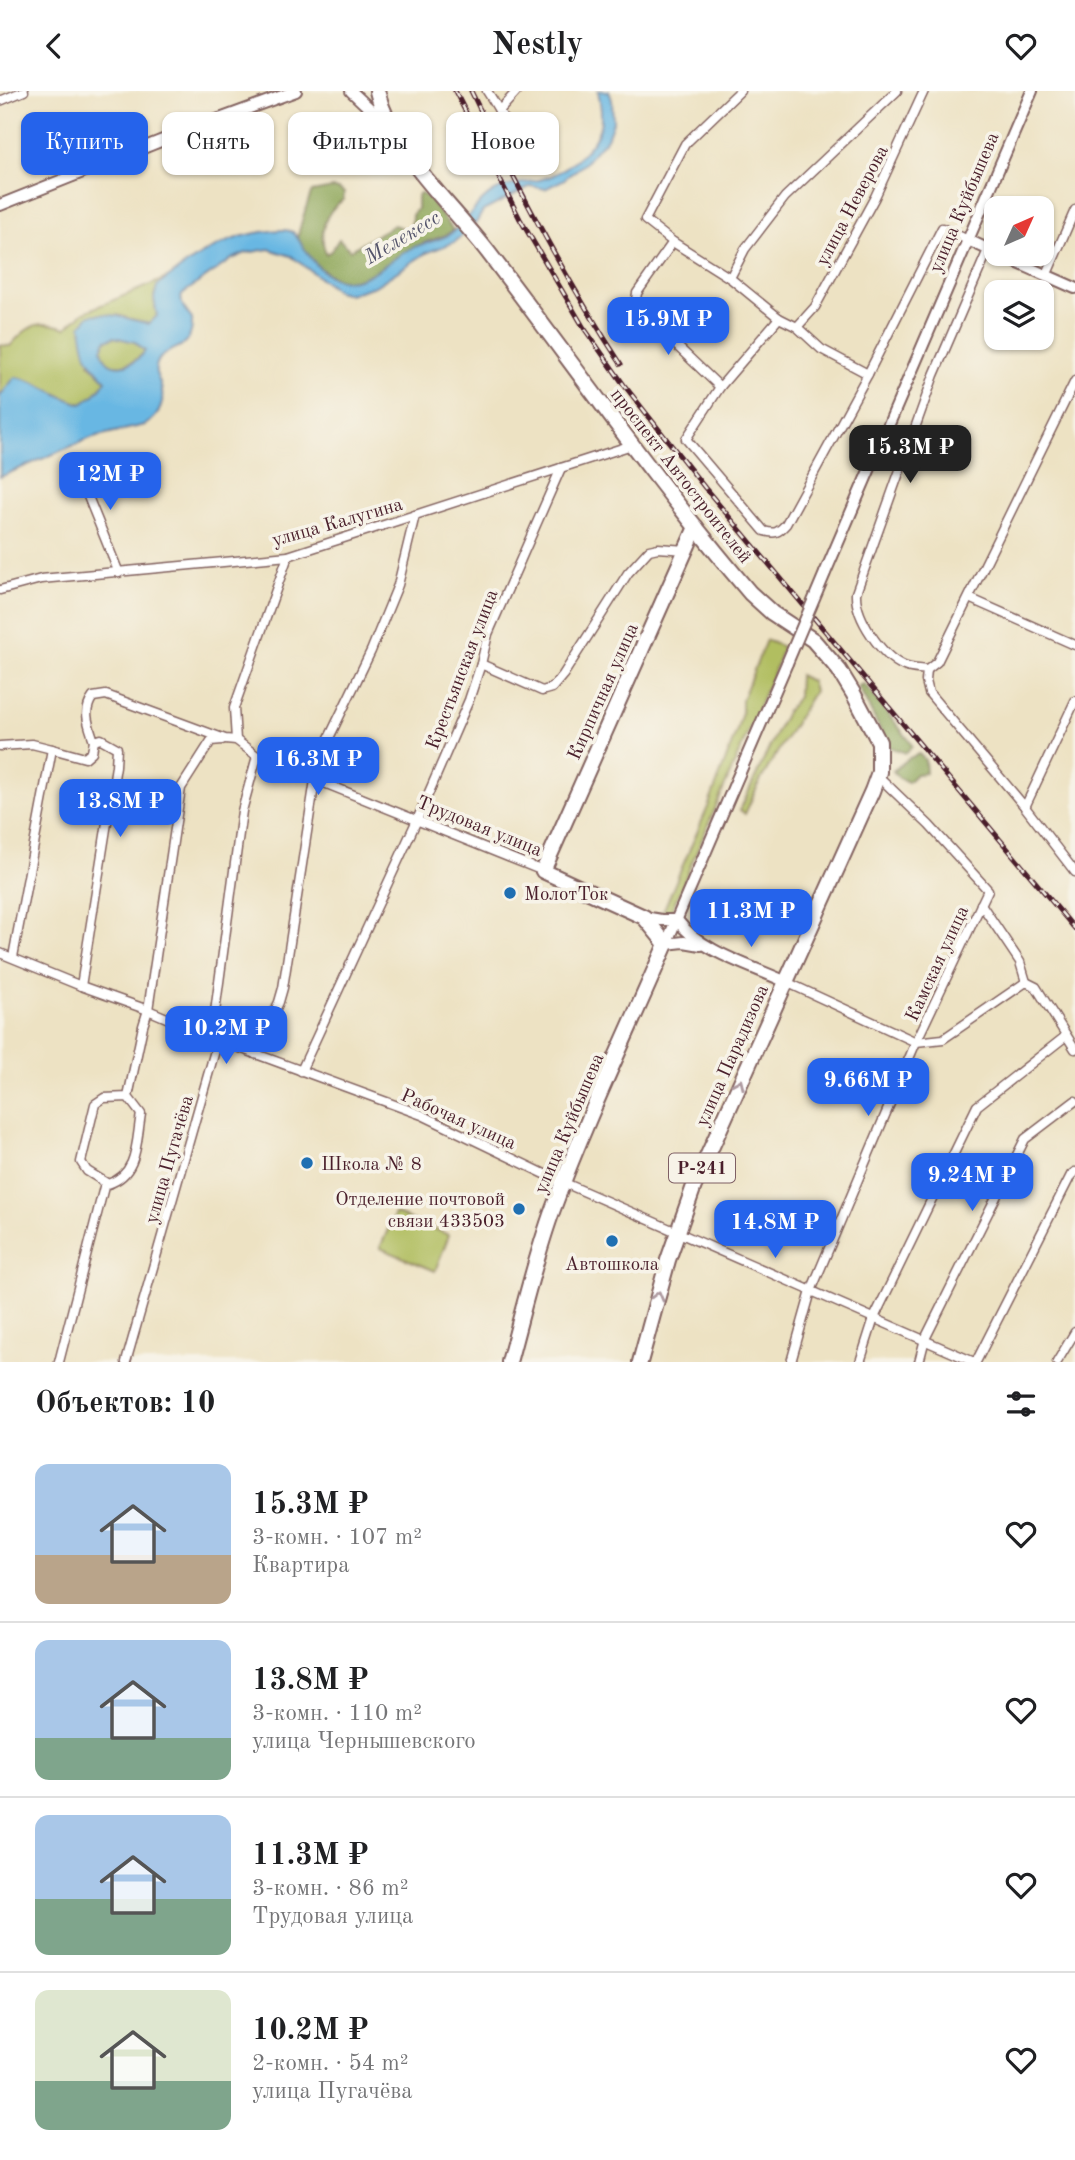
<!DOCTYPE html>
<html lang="ru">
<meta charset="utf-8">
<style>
body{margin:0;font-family:"Old Standard TT",serif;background:#f6f6f6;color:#202124;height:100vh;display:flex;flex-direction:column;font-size:26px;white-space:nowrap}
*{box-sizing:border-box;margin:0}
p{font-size:23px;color:#757577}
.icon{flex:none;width:38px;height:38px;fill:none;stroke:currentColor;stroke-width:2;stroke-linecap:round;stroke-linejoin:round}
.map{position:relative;height:1271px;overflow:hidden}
.details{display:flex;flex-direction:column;background:#fff;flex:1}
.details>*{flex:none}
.guide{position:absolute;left:21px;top:21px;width:700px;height:63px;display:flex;gap:14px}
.needle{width:46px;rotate:45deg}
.tools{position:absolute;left:984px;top:105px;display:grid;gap:14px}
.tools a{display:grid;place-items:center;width:70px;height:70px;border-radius:14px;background:#fff;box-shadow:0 2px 5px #0004;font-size:35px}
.price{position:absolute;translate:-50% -60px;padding:0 16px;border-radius:14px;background:#2563eb;color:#fff;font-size:23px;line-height:46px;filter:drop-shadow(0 2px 4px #0008)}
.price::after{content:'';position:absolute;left:50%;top:42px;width:21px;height:16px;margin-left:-10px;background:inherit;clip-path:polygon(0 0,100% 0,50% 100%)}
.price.current{background:#222;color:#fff}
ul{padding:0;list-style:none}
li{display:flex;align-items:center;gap:21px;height:175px;padding:0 35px}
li+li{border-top:2px solid #e0e0e0}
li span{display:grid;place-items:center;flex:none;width:196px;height:140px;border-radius:14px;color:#555}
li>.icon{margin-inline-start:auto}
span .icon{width:84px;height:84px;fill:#fffc;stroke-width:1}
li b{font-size:30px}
h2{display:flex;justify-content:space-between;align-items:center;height:84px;padding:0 35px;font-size:30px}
.tag{padding:0 24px;border-radius:14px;background:#fff;box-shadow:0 2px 5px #0004;font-size:24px;line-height:63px}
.tag.current{background:#2563eb;color:#fff}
header{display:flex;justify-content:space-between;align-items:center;height:91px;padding:0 35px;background:#fff;font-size:32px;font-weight:700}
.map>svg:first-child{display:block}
.green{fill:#b1be60;stroke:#7e6e46;stroke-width:2}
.forest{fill:#8ca556;stroke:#6b6240;stroke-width:2}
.water{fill:#68b7e3;stroke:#596b87;stroke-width:2;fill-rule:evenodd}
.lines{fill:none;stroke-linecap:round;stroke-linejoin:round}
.street-casing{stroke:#836360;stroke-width:11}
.secondary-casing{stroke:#836360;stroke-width:14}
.highway-casing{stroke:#836360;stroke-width:18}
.street{stroke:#fff;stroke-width:8}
.secondary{stroke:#fff;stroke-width:10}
.highway{stroke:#fff;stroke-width:14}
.rail-casing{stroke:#4a1f2b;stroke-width:5}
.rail{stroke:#f7f3e8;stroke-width:2.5;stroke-dasharray:8;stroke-linecap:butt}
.secondary-bridge-casing{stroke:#836360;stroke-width:14;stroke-linecap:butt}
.secondary-bridge{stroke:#fff;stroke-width:10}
.oneway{stroke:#ae9aa0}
.poi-dot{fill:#1f6fb2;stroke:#f7f3e8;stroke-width:2.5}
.labels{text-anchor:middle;stroke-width:7;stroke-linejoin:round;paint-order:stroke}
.shield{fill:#f7f3e8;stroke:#7e5f64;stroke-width:2}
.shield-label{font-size:18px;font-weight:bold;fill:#4a1f2b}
.street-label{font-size:19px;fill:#4a1f2b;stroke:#f7f3e8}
.poi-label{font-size:19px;fill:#4a1f2b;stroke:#f7f3e8;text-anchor:start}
.water-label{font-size:21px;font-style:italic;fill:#54546b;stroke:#f7f3e8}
</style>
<header><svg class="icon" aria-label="back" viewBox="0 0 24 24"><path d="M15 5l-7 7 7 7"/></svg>Nestly<svg class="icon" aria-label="heart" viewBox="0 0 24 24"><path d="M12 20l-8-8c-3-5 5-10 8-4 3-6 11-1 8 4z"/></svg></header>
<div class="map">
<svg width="1075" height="1271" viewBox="0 0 1075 1271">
<rect width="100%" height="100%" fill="#f7f3e8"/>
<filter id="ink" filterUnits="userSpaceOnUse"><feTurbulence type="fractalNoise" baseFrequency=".0143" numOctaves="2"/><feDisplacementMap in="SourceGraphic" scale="14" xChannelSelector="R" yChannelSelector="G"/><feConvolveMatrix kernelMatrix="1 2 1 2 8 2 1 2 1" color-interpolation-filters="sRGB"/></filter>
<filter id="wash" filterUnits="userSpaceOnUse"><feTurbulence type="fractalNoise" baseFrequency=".00686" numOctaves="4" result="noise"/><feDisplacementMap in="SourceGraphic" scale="28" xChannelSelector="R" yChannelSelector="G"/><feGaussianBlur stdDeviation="1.57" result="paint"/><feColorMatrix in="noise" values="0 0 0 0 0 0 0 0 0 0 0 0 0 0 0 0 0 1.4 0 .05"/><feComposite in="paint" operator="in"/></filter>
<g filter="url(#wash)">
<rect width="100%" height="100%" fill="#ede2c3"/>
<g class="green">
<path d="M 167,187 C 151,200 153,206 157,225 L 149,233 L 117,224 L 89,272 L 106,289 L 95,305 L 82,313 C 57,307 41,290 16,286 L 0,305 L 0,254 L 10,255 C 29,233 39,228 66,237 L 84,221 Z"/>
<path d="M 114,246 L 135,251 L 145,260 C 133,276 105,283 102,258 L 106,249 Z"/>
<path d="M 766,549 L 783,556 L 775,578 L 669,825 L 661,825 L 708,716 L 737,639 L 742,621 L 742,609 Z"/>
<path d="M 799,584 L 811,590 L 814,600 L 759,692 L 745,723 L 740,719 L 786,621 L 798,606 Z"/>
<path d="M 395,1122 L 449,1144 L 435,1180 L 380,1157 Z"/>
</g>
<g class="forest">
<path d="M 332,97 L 339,98 L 344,102 L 343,109 C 324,121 318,143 326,163 L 331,160 L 339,148 L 350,159 L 394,134 L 411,140 L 412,124 L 417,118 L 417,106 L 420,102 L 428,107 L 453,139 C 445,147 434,147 424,152 C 400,163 374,187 348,190 C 331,191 299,162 298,146 C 298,142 309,105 312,101 Z"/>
<path d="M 864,593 L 909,649 L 912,655 L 906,662 L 889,656 L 858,595 Z"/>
<path d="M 919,663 L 925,669 L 926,682 L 916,683 L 908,691 L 899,687 L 893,680 L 909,667 Z"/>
</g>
<path class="water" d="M 598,0 L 609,0 L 612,9 L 613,31 L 607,47 L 584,73 L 563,89 L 545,98 L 531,95 L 483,120 L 476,132 L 455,151 L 426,162 L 375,195 L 349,203 L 337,200 L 291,165 L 269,158 L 246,162 L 232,168 L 182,203 C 179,213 186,220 192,228 C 194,267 162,250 156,276 C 154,282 158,286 160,292 C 166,309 161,325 145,334 L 93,346 L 0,386 L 0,305 L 15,286 C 41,290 57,307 82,313 C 92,306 100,300 106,289 C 86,269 84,262 81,234 L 90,224 C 111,221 128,228 149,233 L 157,225 L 154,207 L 157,195 C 191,169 226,143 271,140 C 279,139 285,138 293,141 C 306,157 317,185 341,189 C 367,194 390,167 412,157 C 423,152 437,150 448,144 C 468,133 477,107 499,98 C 516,91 536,92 551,85 C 559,82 571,73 578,67 C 602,44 605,32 598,0 ZM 114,246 L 135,251 L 145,260 C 134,277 105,283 102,258 L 106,249 Z"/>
</g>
<g filter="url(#ink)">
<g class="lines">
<g class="street-casing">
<g id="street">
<path d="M 487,0 C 499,18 521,56 517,76"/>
<path d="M 740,0 L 685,53 L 645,129 L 673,151 L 730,187 L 779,227 L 797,236 L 821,258 L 868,283 L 942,137 L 968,149"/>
<path d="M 0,10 L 24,0"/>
<path d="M 499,20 L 517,0"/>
<path d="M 673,151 L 637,202 L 635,215 L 720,296"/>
<path d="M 988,159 L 934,284 L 856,502 C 855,526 881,565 904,575 C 910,578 920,578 927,579 L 926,590 L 929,602 L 1025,716 L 1075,781"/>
<path d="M 1047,183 L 1075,119"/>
<path d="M 730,187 L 745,158 L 785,106 L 897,0"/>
<path d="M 779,227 L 720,296 L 686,348 L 764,440 C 775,443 778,442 786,433 L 868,283"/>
<path d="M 797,236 L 815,216 L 875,106 L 924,0"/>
<path d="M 74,371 L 119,482"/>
<path d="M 0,499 L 41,488 L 288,465 L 632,354"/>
<path d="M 969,507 L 1075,554"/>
<path d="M 481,573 L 542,600 L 552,597 L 563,584 L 628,482 L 649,459 L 658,457 L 686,459"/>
<path d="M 927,579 L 937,571 L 1075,290"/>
<path d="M 236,649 L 234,617 L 288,465"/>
<path d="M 0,655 L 32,653 L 52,658"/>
<path d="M 1025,716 L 1075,610"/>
<path d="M 0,862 L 81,895 L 148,919 L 218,949 L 422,1024 L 551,1086 L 974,1271"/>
<path d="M 13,866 L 52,658 L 85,667 L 92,661 L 94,650"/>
<path d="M 784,890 L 916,951 L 943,948 L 1026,891 L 1020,871 L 981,813"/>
<path d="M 1026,891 L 1036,896 L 1075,958"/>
<path d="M 81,895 L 116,675 L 117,657 L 101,648 L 94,650 C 89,634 82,621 93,606 L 106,604 L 225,648 L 236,649 L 257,665 L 543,780"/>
<path d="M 255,963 L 279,911 L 283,897 L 315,689 L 328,649 L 371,560 L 398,494 L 415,424"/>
<path d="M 301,980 L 417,729 L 469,609 L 481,573 L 488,543 L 561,377"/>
<path d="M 128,1006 L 104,1007 L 95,1013 L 81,1071 L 87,1080 L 108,1093 C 139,1083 136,1050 141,1023 L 128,1006 L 143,935 L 148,919 L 181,697 L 211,650 L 222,649"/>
<path d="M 59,1271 L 105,1092"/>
<path d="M 126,1271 L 218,949 L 213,936 L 242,720 L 257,665"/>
<path d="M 791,1271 L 811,1200 L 916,951 L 988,799 L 929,734 L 878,685"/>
<path d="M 860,1271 L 874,1227 L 977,1015 L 1066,945"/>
<path d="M 919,1271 L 925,1248 L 1025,1048 L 1075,1010"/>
<path d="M 976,1271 L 1071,1084 L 1075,1081"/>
<path d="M 1057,1271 L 1075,1241"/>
</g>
</g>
<g class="secondary-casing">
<g id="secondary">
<path d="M 351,0 L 387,34"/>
<path d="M 0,114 L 173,45 L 296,0"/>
<path d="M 968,149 L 996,162"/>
<path d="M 998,163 L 1075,197"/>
<path d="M 825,482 L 1032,0"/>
<path d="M 644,826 L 661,829 L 677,829"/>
<path d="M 677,829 C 701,861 749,874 784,890"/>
<path d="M 666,853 L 787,572"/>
<path d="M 666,853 L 684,851 L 701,854"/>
</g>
</g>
<g class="highway-casing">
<g id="highway">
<path d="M 377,0 C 393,64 449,110 488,161 C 575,275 657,393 750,502 L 772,522 L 813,549 L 839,579 L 853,602 L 879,651 L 879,681 L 872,700 L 694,1095 L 668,1169 L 640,1271"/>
<path d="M 509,1271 C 523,1220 535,1167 553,1118 C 586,1028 628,941 666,853 L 644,826 L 543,780 L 696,436"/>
</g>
</g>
<use href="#street" class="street"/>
<use href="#secondary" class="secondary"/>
<use href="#highway" class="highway"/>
<g class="rail-casing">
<g id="rail">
<path d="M 455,0 L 520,128 L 584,237 L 624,294 L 705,397 L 1075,838"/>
<path d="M 471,0 C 516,94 564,186 621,273"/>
</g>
</g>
<use href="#rail" class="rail"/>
<g class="secondary-bridge-casing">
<path id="secondary-bridge" d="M 787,572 L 825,482"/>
</g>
<use href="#secondary-bridge" class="secondary-bridge"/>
</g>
<defs><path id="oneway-chevron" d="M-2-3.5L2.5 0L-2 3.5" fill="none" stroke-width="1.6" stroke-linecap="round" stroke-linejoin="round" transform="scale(1.75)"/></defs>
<g class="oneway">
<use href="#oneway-chevron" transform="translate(739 993) rotate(-66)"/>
<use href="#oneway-chevron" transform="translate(658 1205) rotate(-75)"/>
</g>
</g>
<g class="poi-dot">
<circle cx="510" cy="802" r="7"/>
<circle cx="307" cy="1072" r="7"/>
<circle cx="519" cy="1118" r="7"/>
<circle cx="612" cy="1150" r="7"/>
</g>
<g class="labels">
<rect class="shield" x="669" y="1062.5" width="66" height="29" rx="5"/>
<g class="shield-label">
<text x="702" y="1083">Р-241</text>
</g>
<g class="street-label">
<text transform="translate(963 111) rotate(-67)" y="7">улица Куйбышева</text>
<text transform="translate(851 114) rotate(-62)" y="7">улица Неверова</text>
<text transform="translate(682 384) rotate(52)" y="7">проспект Автостроителей</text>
<text transform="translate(337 430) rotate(-16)" y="7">улица Калугина</text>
<text transform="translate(461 578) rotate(-69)" y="7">Крестьянская улица</text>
<text transform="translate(602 600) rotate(-66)" y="7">Кирпичная улица</text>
<text transform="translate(480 734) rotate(22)" y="7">Трудовая улица</text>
<text transform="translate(936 872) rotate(-65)" y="7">Камская улица</text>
<text transform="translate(731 964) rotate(-66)" y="7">улица Парадизова</text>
<text transform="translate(459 1027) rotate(24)" y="7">Рабочая улица</text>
<text transform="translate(568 1032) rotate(-67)" y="7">улица Куйбышева</text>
<text transform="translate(168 1068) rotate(-74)" y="7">улица Пугачёва</text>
</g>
<g class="poi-label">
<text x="524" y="809">МолотТок</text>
<text x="321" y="1079">Школа № 8</text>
<text x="505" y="1114" text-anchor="end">Отделение почтовой<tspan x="505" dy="22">связи 433503</tspan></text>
<text x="612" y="1179" text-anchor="middle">Автошкола</text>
</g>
<g class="water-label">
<text transform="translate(402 146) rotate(-31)" y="7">Мелекесс</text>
</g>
</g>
</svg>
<div class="tools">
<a><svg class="needle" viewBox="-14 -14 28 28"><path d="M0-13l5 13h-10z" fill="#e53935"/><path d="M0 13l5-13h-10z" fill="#757577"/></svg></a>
<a><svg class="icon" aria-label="layers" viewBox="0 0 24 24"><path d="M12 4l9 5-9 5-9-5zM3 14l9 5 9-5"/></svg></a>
</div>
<b class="price" style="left:668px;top:266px">15.9M ₽</b>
<b class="price current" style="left:910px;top:394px">15.3M ₽</b>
<b class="price" style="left:110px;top:421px">12M ₽</b>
<b class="price" style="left:318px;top:706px">16.3M ₽</b>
<b class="price" style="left:120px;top:748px">13.8M ₽</b>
<b class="price" style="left:751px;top:858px">11.3M ₽</b>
<b class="price" style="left:226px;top:975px">10.2M ₽</b>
<b class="price" style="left:868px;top:1027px">9.66M ₽</b>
<b class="price" style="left:972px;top:1122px">9.24M ₽</b>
<b class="price" style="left:775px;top:1169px">14.8M ₽</b>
<div class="guide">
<a class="tag current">Купить</a>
<a class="tag">Снять</a>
<a class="tag">Фильтры</a>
<a class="tag">Новое</a>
</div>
</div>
<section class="details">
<h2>Объектов: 10<svg class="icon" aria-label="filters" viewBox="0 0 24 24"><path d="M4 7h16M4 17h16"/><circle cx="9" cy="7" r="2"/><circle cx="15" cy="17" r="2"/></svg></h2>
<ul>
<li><span style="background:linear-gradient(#a9c7e8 65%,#b9a48a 0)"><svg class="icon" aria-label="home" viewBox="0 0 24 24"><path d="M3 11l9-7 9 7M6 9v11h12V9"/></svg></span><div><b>15.3M ₽</b><p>3-комн. · 107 m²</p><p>Квартира</p></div><svg class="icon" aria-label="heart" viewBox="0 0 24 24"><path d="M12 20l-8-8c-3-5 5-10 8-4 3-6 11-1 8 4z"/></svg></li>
<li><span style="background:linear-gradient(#a9c7e8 70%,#7fa58c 0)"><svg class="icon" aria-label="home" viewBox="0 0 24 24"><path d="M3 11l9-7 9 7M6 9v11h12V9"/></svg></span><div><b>13.8M ₽</b><p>3-комн. · 110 m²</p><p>улица Чернышевского</p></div><svg class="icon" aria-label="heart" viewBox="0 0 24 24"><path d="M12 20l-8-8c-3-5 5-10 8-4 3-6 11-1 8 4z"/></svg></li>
<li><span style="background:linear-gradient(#a9c7e8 60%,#7fa58c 0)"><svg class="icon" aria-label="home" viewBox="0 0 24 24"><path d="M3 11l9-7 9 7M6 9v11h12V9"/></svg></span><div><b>11.3M ₽</b><p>3-комн. · 86 m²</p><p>Трудовая улица</p></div><svg class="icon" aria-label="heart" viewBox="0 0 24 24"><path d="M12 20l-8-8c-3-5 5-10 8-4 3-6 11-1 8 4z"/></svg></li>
<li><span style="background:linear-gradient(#dfe7d0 65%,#7fa58c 0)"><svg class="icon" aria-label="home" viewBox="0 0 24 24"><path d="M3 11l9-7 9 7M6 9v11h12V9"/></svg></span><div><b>10.2M ₽</b><p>2-комн. · 54 m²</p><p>улица Пугачёва</p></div><svg class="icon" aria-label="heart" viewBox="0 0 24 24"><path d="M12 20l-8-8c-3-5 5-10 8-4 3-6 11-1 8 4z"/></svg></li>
</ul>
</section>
